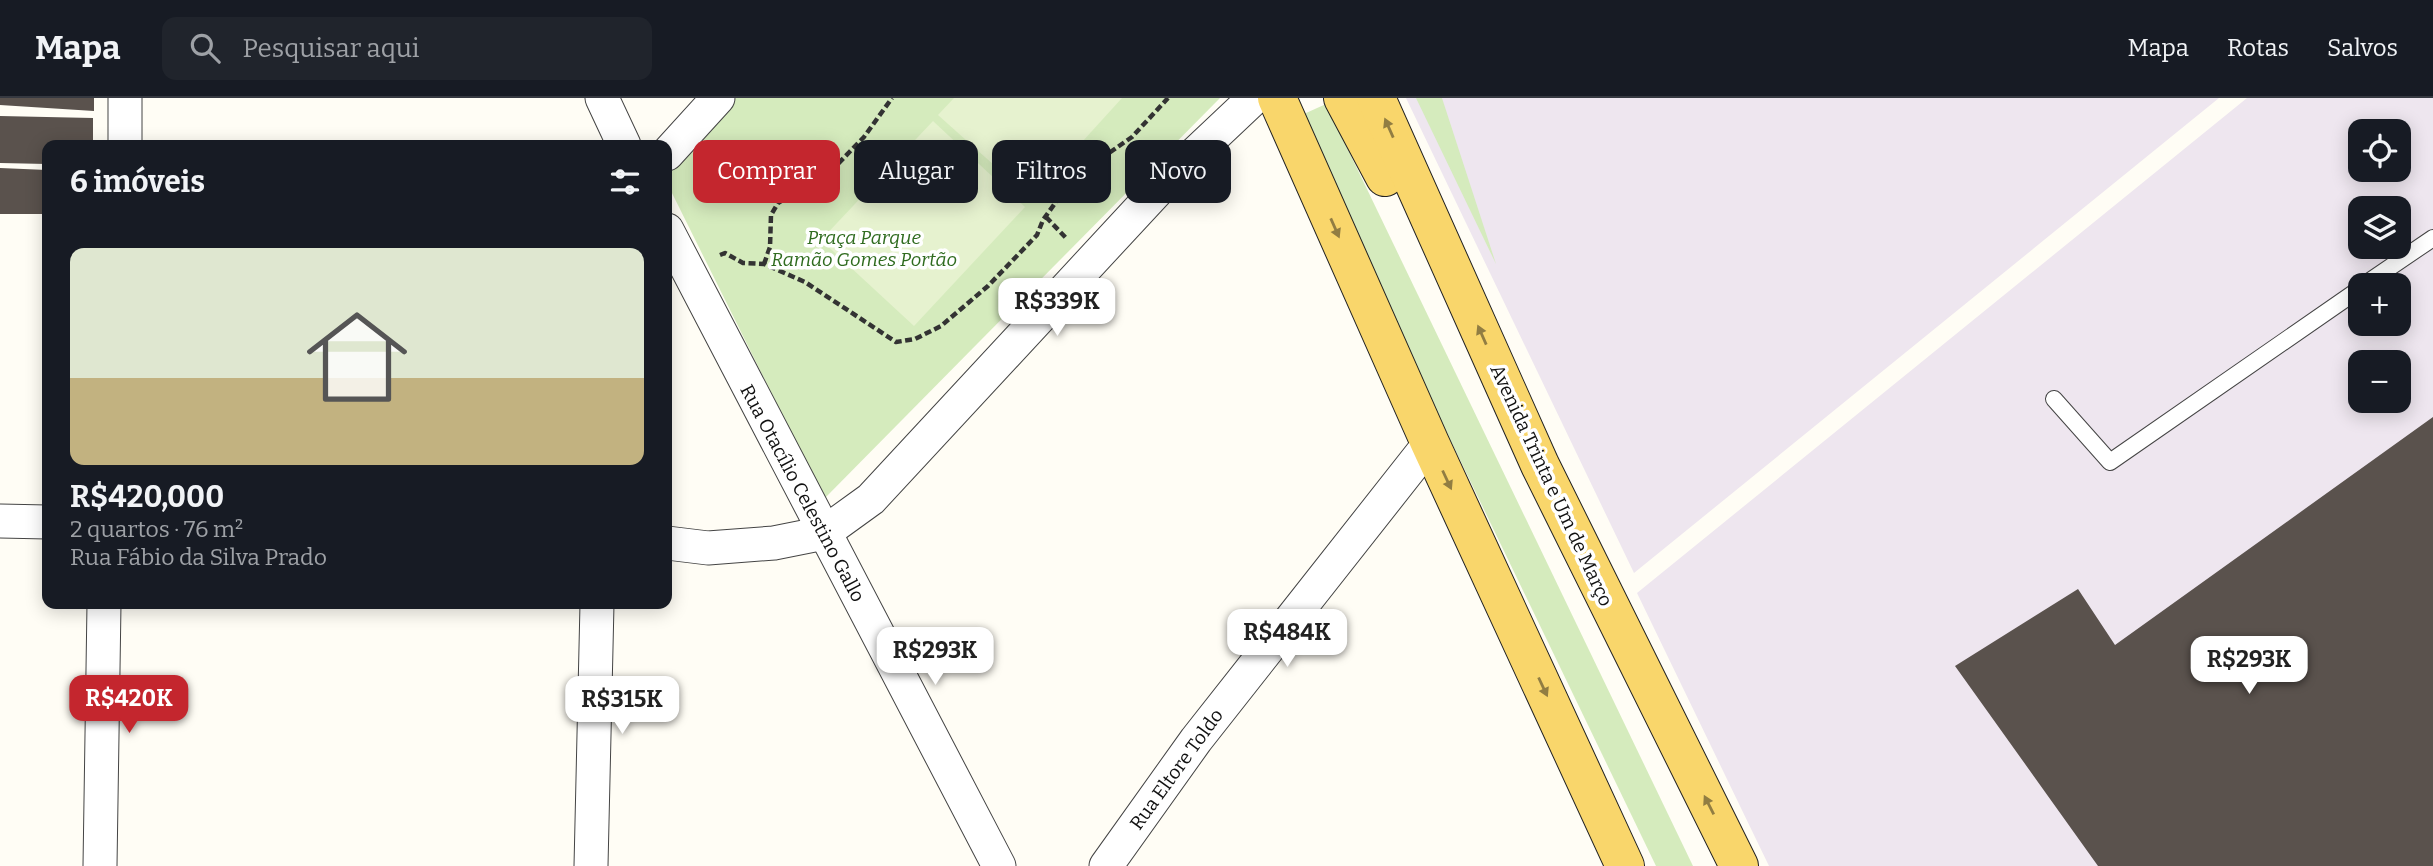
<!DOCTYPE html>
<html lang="pt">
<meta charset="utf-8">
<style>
body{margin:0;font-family:Bitter,serif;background:#20242c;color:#f1f3f6;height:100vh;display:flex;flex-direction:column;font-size:26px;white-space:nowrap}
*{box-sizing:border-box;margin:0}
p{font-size:23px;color:#9ea1a6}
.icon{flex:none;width:38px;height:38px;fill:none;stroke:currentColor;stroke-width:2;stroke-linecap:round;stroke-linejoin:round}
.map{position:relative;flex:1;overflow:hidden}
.sheet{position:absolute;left:42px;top:42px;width:630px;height:469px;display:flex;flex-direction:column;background:#171b24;border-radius:14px;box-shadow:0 4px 18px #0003}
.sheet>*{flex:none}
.hud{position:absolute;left:693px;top:42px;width:665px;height:63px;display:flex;gap:14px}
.controls{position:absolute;left:2348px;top:21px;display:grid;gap:14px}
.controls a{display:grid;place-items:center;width:63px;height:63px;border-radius:14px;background:#171b24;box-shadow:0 4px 18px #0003;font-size:35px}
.price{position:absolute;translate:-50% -60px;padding:0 16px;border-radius:14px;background:#fff;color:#222;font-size:23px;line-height:46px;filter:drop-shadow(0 2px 4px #0008)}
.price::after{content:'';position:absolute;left:50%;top:42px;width:21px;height:16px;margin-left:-10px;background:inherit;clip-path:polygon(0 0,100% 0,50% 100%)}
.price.on{background:#c4262e;color:#fff}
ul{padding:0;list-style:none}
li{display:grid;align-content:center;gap:14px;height:371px;padding:0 28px}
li+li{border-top:2px solid #363941}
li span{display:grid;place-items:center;height:217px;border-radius:14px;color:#555}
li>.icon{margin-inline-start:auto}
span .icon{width:126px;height:126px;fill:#fffc;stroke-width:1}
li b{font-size:30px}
h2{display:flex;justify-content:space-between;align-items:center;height:84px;padding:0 28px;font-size:30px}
.pill{padding:0 24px;border-radius:14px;background:#171b24;box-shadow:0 4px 18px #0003;font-size:24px;line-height:63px}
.pill.on{background:#c4262e;color:#fff}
header{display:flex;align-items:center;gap:42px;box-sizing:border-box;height:98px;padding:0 35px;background:#171b24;border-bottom:2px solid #363941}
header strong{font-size:33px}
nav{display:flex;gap:38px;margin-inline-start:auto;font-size:24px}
.search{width:490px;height:63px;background:#20242c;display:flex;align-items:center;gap:18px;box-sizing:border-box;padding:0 24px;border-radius:14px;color:#9ea1a6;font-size:26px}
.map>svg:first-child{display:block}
.industrial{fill:#eee6ef;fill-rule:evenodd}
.green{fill:#d5ebbd}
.pitch{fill:#e6f2cf}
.building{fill:#5a524d}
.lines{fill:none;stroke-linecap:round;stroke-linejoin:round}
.lane-casing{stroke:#444;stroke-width:18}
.street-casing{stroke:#444;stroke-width:35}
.primary-casing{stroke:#222;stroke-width:40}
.path{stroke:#333;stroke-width:4.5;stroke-dasharray:7 3.5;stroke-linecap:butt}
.lane{stroke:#fff;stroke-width:16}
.street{stroke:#fff;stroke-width:33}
.primary{stroke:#f9d66b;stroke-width:38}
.oneway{fill:#917d42}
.labels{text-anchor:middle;stroke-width:7;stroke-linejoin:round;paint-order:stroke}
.park-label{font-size:19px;font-style:italic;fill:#2f6b1f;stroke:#fff}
.street-label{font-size:19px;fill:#111;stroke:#fff}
</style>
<header>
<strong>Mapa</strong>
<div class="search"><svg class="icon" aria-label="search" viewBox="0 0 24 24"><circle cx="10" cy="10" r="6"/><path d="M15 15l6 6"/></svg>Pesquisar aqui</div>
<nav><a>Mapa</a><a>Rotas</a><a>Salvos</a></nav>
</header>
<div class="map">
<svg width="2433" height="768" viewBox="0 0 2433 768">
<rect width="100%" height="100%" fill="#fffdf5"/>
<g class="industrial">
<path d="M 1406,0 L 2219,0 L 1634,475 Z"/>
<path d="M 2247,0 L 2433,0 L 2433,768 L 1769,768 L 1637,495 ZM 2361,33 L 2399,33 L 2399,72 L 2361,72 ZM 2361,110 L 2399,110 L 2399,149 L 2361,149 ZM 2361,187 L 2399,187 L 2399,226 L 2361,226 ZM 2361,264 L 2399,264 L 2399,303 L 2361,303 Z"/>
</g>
<g class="green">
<path d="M 736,0 L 1220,0 L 824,401 L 667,85 L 667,76 Z"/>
<path d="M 1416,0 L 1442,0 L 1496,166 Z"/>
<path d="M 1326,6 L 1693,768 L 1656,768 L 1295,20 Z"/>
</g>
<g class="pitch">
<path d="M 954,0 L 1122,0 L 1031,100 L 938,17 Z"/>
<path d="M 933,23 L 1025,109 L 914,228 L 821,142 Z"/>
</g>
<g class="building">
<path d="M 0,0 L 94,0 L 94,13 L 0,7 Z"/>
<path d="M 0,18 L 93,20 L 93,47 L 47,47 L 47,66 L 0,65 Z"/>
<path d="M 0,70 L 47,72 L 47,116 L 0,116 Z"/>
<path d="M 2433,319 L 2433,768 L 2098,768 L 1955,568 L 2078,491 L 2115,547 Z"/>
</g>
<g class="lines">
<g class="lane-casing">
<g id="lane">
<path d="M 2364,187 L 2433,140"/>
<path d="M 2054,301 L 2110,364 L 2361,190"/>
</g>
</g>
<g class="street-casing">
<g id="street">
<path d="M 602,0 L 624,47"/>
<path d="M 125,47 L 125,0"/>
<path d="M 667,56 L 718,0"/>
<path d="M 667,132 L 999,768"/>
<path d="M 0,423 L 47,424"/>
<path d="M 667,445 L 708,450 L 774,445 L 824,435 L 871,401 L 1165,84 L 1254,0"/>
<path d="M 100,768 L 104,506"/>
<path d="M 591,768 L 597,506"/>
<path d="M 1106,768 L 1196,642 L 1430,345"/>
</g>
</g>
<g class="primary-casing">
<g id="primary">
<path d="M 1277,0 L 1430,345 L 1625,768"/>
<path d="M 1343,0 L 1385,79"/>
<path d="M 1376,0 L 1540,367 L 1739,768"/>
</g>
</g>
<g class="path">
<path d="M 1046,119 L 1067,141"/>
<path d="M 720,157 L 725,155 L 743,165 L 764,166 L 805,184 L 896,244 L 915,241 L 941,228 L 988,188 L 1037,137 L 1043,122 L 1063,94 L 1086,71 L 1132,39 L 1168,0"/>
<path d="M 764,166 L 770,149 L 771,117 L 778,105 L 831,73 L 864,39 L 892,0"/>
</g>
<use href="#lane" class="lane"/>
<use href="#street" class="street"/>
<use href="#primary" class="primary"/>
</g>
<defs><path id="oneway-solid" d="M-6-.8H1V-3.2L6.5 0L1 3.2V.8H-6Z" transform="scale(1.75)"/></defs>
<g class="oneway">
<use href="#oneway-solid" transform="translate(1389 30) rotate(-114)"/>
<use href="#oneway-solid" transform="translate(1335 130) rotate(66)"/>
<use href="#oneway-solid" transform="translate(1482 237) rotate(-114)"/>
<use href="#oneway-solid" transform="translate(1447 382) rotate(65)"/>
<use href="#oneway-solid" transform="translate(1543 589) rotate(65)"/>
<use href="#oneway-solid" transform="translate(1709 707) rotate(-117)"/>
</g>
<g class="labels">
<g class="park-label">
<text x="864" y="146">Praça Parque<tspan x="864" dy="22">Ramão Gomes Portão</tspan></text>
</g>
<g class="street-label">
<text transform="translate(1552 387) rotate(65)" y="7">Avenida Trinta e Um de Março</text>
<text transform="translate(803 395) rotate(62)" y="7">Rua Otacílio Celestino Gallo</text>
<text transform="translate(1176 671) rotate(-54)" y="7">Rua Eltore Toldo</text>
</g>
</g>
</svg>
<div class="controls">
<a><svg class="icon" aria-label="locate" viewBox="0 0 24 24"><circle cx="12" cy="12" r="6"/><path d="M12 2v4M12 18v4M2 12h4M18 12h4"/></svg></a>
<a><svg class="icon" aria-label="layers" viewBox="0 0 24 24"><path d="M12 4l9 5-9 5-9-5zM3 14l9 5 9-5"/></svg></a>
<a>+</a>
<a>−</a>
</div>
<b class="price" style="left:1057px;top:240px">R$339K</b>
<b class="price" style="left:1287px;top:571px">R$484K</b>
<b class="price" style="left:935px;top:589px">R$293K</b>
<b class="price" style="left:2249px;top:598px">R$293K</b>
<b class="price on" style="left:129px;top:637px">R$420K</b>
<b class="price" style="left:622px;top:638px">R$315K</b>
<div class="hud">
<a class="pill on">Comprar</a>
<a class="pill">Alugar</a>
<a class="pill">Filtros</a>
<a class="pill">Novo</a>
</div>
<section class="sheet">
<h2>6 imóveis<svg class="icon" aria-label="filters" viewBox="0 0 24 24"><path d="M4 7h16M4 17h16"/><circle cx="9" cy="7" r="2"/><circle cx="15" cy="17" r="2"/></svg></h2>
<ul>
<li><span style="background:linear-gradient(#dfe7d0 60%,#c2b280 0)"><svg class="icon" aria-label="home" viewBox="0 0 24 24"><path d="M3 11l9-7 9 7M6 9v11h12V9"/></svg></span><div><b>R$420,000</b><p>2 quartos · 76 m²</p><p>Rua Fábio da Silva Prado</p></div></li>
</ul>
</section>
</div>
